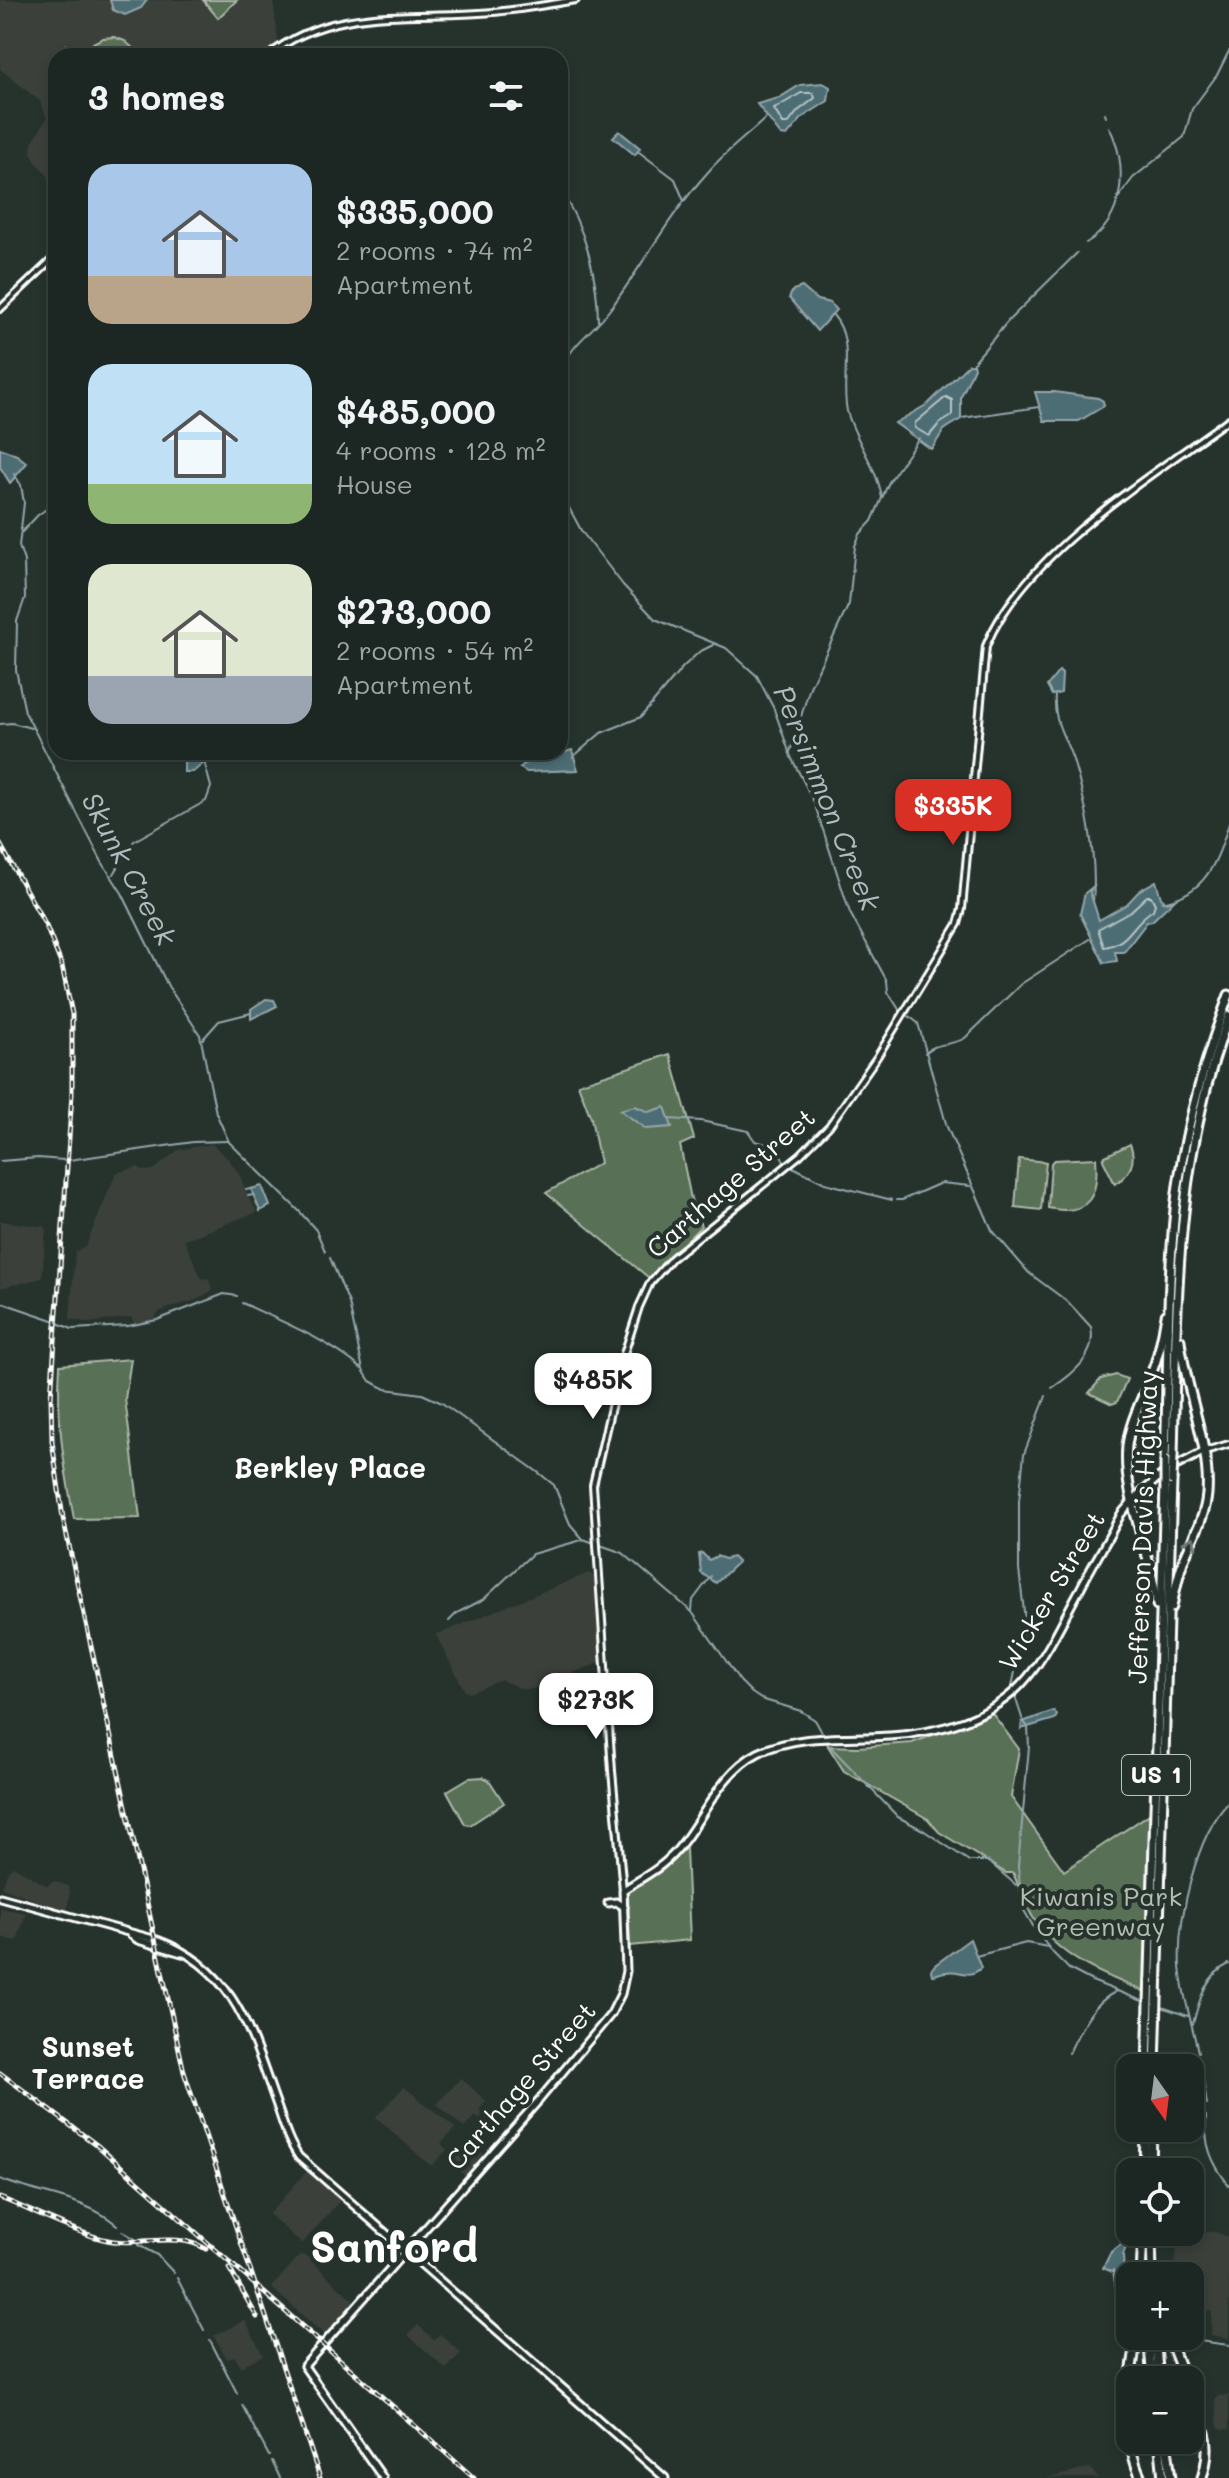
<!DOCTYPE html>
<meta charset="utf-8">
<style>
body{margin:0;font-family:Mali,sans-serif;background:#252e2a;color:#f1f3f6;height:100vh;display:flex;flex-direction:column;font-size:30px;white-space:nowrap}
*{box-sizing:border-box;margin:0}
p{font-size:26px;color:#a0a5a5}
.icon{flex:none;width:44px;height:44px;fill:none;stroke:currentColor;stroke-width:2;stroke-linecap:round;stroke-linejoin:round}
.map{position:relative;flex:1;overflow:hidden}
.drawer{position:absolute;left:48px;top:48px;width:520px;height:712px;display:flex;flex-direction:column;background:#1c2622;border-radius:24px;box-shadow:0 4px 12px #0003,0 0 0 2px #3a4340}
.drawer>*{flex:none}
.needle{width:52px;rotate:166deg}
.controls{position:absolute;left:1116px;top:2054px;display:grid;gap:16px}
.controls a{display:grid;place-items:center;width:88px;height:88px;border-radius:16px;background:#1c2622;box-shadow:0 4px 12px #0003,0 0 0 2px #3a4340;font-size:40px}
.price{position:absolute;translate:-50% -68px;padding:0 18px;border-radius:16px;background:#fff;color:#222;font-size:26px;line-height:52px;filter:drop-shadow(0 2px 4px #0008)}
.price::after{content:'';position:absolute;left:50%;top:48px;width:24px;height:18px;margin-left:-12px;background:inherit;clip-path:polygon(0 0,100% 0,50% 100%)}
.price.current{background:#d93025;color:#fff}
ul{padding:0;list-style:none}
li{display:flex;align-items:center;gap:24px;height:200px;padding:0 40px}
li span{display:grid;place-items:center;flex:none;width:224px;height:160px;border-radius:24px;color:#555}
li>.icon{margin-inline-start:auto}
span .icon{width:96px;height:96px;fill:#fffc;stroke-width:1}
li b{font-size:34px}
h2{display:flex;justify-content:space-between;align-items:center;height:96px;padding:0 40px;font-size:34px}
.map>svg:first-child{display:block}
.built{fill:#3b413a}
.green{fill:#597054;stroke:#acb8aa;stroke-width:2}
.water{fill:#4e6d74;stroke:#95a7ac;stroke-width:2}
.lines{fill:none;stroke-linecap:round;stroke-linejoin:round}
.shore{stroke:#b8c5c7;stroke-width:2}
.stream{stroke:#95a7ac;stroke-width:2}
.secondary-casing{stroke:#fff;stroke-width:10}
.primary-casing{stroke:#fff;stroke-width:11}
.motorway-casing{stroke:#fff;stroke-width:13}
.secondary{stroke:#26332d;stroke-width:4}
.primary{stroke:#26332d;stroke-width:5}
.motorway{stroke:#26332d;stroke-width:7}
.rail-casing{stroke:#fff;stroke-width:5}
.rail{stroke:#26332d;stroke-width:2;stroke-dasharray:6;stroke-linecap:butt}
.motorway-bridge-casing{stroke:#fff;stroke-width:13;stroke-linecap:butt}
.motorway-bridge{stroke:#26332d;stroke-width:7}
.oneway{stroke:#727a76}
.labels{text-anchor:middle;stroke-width:8;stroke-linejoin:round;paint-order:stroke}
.shield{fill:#26332d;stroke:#bec2c0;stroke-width:2}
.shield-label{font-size:24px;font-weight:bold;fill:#fff}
.street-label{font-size:26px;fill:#fff;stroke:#26332d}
.park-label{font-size:26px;fill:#b4bfb2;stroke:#26332d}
.water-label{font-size:28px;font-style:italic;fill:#afbdc0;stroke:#26332d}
.neighbourhood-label{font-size:28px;font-weight:bold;fill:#fff;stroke:#26332d}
.town-label{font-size:42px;font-weight:bold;fill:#fff;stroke:#26332d}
</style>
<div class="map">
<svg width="1229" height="2478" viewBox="0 0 1229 2478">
<rect width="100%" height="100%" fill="#26332d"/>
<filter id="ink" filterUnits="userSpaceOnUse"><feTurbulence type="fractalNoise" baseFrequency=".0125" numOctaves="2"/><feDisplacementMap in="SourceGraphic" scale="16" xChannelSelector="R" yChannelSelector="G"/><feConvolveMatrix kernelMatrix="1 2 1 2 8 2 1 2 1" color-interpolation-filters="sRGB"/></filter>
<g filter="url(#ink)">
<g class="built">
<path d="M 0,0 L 273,0 L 278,41 L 263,56 L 56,56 L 56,185 L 36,162 L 31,152 L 32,143 L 47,118 L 40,101 L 0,69 Z"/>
<path d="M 212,1144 L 230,1161 L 240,1176 L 249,1199 L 257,1212 L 184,1240 L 202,1279 L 208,1278 L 213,1290 L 196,1300 L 160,1311 L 152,1321 L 136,1326 L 131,1317 L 90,1323 L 70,1319 L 75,1252 L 86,1246 L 116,1173 L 138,1167 L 144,1171 L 154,1170 L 178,1150 Z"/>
<path d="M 0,1221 L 46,1227 L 42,1278 L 0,1288 Z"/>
<path d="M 589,1573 L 594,1576 L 601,1662 L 533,1689 L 522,1689 L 501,1680 L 469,1693 L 465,1691 L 436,1635 Z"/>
<path d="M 13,1866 L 47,1886 L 54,1881 L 68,1886 L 70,1891 L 67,1912 L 2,1887 L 8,1871 Z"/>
<path d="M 0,1908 L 26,1913 L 17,1941 L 0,1937 Z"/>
<path d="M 461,2078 L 486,2101 L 479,2110 L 483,2114 L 479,2119 L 475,2116 L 464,2128 L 437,2104 Z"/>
<path d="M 404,2087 L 455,2128 L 441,2144 L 447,2150 L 431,2166 L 376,2117 Z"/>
<path d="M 470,2140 L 483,2153 L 465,2176 L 452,2164 Z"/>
<path d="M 308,2170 L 341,2199 L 302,2244 L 269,2214 Z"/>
<path d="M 1211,2231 L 1229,2237 L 1229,2338 L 1211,2335 L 1212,2311 L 1190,2307 L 1190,2276 L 1174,2276 L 1178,2238 L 1185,2232 Z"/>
<path d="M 300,2255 L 306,2256 L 356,2303 L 326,2336 L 273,2289 L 273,2286 Z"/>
<path d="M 245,2320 L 263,2355 L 240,2367 L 235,2356 L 227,2359 L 214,2336 Z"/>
<path d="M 418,2325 L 434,2340 L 440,2334 L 461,2353 L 446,2369 L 408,2335 Z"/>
<path d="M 1229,2395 L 1229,2429 L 1222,2430 L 1218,2427 L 1215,2400 L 1218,2396 Z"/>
<path d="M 1090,2468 L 1098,2478 L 1046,2478 L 1058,2476 Z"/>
</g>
<g class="green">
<path d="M 203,0 L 237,0 L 218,18 Z"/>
<path d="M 114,37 L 125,41 L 134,49 L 127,56 L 100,56 L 93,43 L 103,38 Z"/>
<path d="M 66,45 L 75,56 L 56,56 L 56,99 C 45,79 48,59 66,45 Z"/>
<path d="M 670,1054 L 694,1139 L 680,1145 L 691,1199 L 701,1226 L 649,1278 L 546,1193 L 600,1163 L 591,1118 L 578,1084 Z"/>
<path d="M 1130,1144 C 1137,1161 1130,1175 1115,1184 L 1103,1160 L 1105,1156 Z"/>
<path d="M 1096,1158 C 1099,1195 1090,1217 1048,1208 L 1051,1163 L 1054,1160 Z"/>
<path d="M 1019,1159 L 1046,1162 L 1041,1210 L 1015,1207 Z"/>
<path d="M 131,1359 L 125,1399 L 140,1518 L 74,1519 C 64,1465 56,1421 60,1365 Z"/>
<path d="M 1116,1375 L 1127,1379 L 1117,1402 L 1112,1404 L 1089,1393 L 1101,1379 Z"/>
<path d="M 992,1713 L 1019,1749 L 1011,1797 L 1064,1871 L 1160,1807 L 1151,1994 C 1106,1976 1061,1960 1034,1919 C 1025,1906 1020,1888 1013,1873 L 1006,1873 L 939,1832 L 928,1819 L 844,1771 L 828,1746 L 858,1747 L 912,1743 Z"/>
<path d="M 483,1777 L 489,1780 L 504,1803 L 470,1825 L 465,1824 L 447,1791 L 469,1778 Z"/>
<path d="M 686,1849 L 690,1940 L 630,1946 L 628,1894 L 632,1889 L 663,1870 L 682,1850 Z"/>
</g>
<g class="water">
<path d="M 110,0 L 147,0 L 141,8 L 125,15 L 113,10 Z"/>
<path d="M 823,83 L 830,87 L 828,101 L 803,117 L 787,136 L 781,135 L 757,104 L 779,98 L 800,85 Z"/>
<path d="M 619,131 L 640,148 L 635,155 L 613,137 Z"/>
<path d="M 802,287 L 817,300 L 830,303 L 836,310 L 817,331 L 789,298 L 793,290 Z"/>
<path d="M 969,364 L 973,364 L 974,368 L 961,397 L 961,419 L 944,430 L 933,447 L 931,449 L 895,423 L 928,404 Z"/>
<path d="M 1035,392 L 1054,392 L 1098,398 L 1103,401 L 1104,406 L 1079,421 L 1044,421 Z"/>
<path d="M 0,448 L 17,455 L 27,463 L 10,483 L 0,467 Z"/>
<path d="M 1059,671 L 1062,674 L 1061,693 L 1052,695 L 1047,686 Z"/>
<path d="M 572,750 L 578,770 L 527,772 L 520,768 L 525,763 Z"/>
<path d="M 184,752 L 198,752 L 205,762 L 193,772 L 184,772 Z"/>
<path d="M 1156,881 L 1161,898 L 1166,902 L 1174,900 L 1152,921 L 1147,922 L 1124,952 L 1115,952 L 1117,961 L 1104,963 L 1080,914 L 1085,893 L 1095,885 L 1090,892 L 1099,920 L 1127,904 L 1140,890 Z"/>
<path d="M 266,999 L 274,1000 L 277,1006 L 251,1019 L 251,1009 Z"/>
<path d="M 635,1106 L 649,1112 L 665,1107 L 672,1127 L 646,1129 L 620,1110 Z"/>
<path d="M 262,1186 L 270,1206 L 260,1211 L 251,1189 Z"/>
<path d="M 702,1553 L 709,1560 L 717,1556 L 725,1559 L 733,1557 L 738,1562 L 716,1583 L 701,1573 L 699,1554 Z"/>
<path d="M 1054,1711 L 1057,1715 L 1055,1719 L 1021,1729 L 1022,1722 Z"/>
<path d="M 970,1939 L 981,1968 C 968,1980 961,1969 946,1972 C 941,1972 937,1975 932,1975 L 931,1970 L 935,1965 Z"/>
<path d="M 1122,2244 L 1126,2247 L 1123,2255 L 1124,2277 L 1103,2268 L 1111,2252 Z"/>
</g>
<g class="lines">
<g class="shore">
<path d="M 801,93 L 813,93 L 815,98 L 798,111 L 788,124 L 783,124 L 774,109 Z"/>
<path d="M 946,397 L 952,400 L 952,416 L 939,424 L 929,436 L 915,428 L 915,423 Z"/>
<path d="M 1147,896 L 1151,896 L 1155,904 L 1153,910 C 1131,923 1131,943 1104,947 L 1098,929 L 1132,910 Z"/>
</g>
<g class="stream">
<path d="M 1105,113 L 1106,117"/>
<path d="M 639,152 L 675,179 L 684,201"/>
<path d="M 560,190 C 585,226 598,278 598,321"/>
<path d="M 1119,197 L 1133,178 L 1184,137 L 1192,109 L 1217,75 L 1229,51"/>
<path d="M 1086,243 C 1125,220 1129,165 1109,127"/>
<path d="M 833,315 C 856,341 840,380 847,411 C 855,441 877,466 882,498"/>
<path d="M 973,363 L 1009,320 L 1077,253"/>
<path d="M 560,370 C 573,342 593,332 611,308 C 644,263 670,214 708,172 C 725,152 748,135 767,117"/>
<path d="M 962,418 L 1039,407"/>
<path d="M 14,474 L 21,485 L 24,503 L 19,546 L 24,561 L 25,598 L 17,621 L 16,670 L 25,712 L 102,862 L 122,893 L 168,986 L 200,1035 L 216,1113 L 229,1142 L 299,1211 L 316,1230 L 325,1251"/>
<path d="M 560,491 L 582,532 L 623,585 L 655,619 L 726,648 L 757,676 L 774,709 L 791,757 L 814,802 L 850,913 L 887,981 L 888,992 L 900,1011"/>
<path d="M 22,532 L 38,515 L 56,502"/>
<path d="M 1055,695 C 1053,723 1065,736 1073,760 C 1086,803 1097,857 1093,902"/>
<path d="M 0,724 L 12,723 L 31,728"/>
<path d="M 790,752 L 810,687 L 849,604 L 855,546 L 860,534 L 872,521 L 889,482 L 919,438"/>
<path d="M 573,757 L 601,733 L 641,717 L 683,667 L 699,652 L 715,644"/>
<path d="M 114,874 L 134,841 L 206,801 L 211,787 L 204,761"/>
<path d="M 1162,902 C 1206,894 1217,862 1229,823"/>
<path d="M 906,1014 L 918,1023 L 947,1127 L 992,1230 L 1029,1273 L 1068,1302 L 1091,1327 C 1097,1356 1073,1374 1052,1388"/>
<path d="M 203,1039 L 219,1021 L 251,1013"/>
<path d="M 925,1053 C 935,1042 952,1046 965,1038 L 1021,984 L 1090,939"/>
<path d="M 669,1119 L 701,1121 L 748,1131 L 755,1141 L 778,1147 L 784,1162"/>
<path d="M 69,1160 L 193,1142 L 228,1141"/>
<path d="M 0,1161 L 38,1158 L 64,1160"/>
<path d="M 791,1166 L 825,1183 L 892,1200"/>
<path d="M 246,1190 L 251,1189"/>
<path d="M 248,1196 L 253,1195"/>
<path d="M 896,1200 L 902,1200 L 941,1183 L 970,1186"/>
<path d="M 330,1258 L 349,1303 L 363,1370 L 370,1381 L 386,1389 L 422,1394 L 442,1403 L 539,1473 L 554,1485 L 570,1524 L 583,1539 L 623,1553 L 692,1612 L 740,1681 L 752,1693 L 761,1699 L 801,1711 L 815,1720 L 823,1734"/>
<path d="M 0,1302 L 53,1320"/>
<path d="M 242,1303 C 283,1322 326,1339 362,1369"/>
<path d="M 55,1322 L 72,1329 L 128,1326 L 157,1320 L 224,1294 L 237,1296"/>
<path d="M 1046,1396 L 1024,1454 L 1019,1501 L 1019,1570 L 1025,1620 L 1012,1687 L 1023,1721 L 1028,1727 L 1029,1747 L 1018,1866 L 1022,1907 L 1036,1931 L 1053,1953 L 1069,1969 L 1092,1981 L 1145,2002"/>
<path d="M 692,1611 L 693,1600 L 711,1576"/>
<path d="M 449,1621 L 457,1613 L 484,1599 L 532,1554 L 582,1540"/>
<path d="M 827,1743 L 898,1817 L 923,1830 L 969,1861 L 988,1861 L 1016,1885"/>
<path d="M 976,1956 L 1026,1943 L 1048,1947"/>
<path d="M 1159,2006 L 1188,2016"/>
<path d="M 1193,2024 C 1199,2001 1205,1975 1229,1964"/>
<path d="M 1198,2052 C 1192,2023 1183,1997 1180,1967 C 1177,1920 1196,1835 1229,1802"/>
<path d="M 1069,2053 C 1081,2028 1091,2004 1117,1991"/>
<path d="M 1200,2061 L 1207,2105"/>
<path d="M 1206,2116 C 1204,2144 1211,2163 1229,2185"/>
<path d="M 0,2179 C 39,2195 84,2197 117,2225"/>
<path d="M 122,2231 L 137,2240 L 138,2245 L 157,2255 L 174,2273"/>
<path d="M 1113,2270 L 1118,2302 L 1130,2303"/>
<path d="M 177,2278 L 204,2330"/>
<path d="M 1188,2336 L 1196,2341"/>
<path d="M 210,2340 L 237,2393"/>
<path d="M 1199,2341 L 1229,2345"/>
<path d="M 242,2405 L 269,2456"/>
<path d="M 272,2461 L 280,2478"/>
</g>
<g class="secondary-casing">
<g id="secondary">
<path d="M 268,56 C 329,6 405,18 479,13 C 511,12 543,5 576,0"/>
<path d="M 0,309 L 56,256"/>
<path d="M 1205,1451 L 1229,1444"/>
<path d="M 623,1890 L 612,1771 L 593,1485 L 622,1360 L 639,1307 L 650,1283 L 672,1258 L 800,1155 L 829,1126 L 877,1057 L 958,924 L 962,909 L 986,646 C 1024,553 1149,478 1229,419"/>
</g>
</g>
<g class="primary-casing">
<g id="primary">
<path d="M 1172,1468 L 1203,1452"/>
<path d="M 0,1897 L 157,1940 C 234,1968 250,2030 275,2100 C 282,2119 287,2140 299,2157 L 665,2478"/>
<path d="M 608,1903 L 616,1902 L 624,1907"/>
<path d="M 131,1935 L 138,1940 L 182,1953"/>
<path d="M 383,2478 L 304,2366 L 540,2099 L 611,2014 L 621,1994 L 626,1971 L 623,1890 C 642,1878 662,1868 677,1850 C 704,1819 719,1773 758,1753 C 798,1733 847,1739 890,1736 C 939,1733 994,1718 1027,1678 C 1049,1652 1063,1619 1080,1589 C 1093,1564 1108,1540 1121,1514 L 1133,1500 L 1164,1473"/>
</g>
</g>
<g class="motorway-casing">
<g id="motorway">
<path d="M 1173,1456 C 1177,1303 1174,1162 1229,1016"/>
<path d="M 1165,1461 C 1168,1377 1167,1292 1175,1209 C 1183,1135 1203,1064 1229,995"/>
<path d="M 1157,1605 C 1152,1553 1122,1497 1127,1446 C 1130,1420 1143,1399 1151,1375 C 1159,1355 1163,1335 1166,1315"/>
<path d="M 1172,1607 C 1175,1590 1178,1575 1184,1559 C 1193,1537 1205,1518 1207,1494 C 1211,1447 1185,1389 1180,1340"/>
<path d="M 1147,2068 L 1165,1485"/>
<path d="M 1155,2068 L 1172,1481"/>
<path d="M 1144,2172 L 1145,2128"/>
<path d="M 1151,2172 L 1152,2128"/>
<path d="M 1151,2232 L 1152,2276"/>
<path d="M 1141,2276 L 1143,2232"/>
<path d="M 1148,2336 L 1152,2380"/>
<path d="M 1155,2336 L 1159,2380"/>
<path d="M 1168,2336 L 1185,2380"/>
<path d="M 1130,2380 L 1137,2336"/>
<path d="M 1130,2383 C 1126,2417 1127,2447 1141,2478"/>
<path d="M 1190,2392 C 1203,2426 1214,2441 1202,2478"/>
<path d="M 1159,2440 L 1163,2478"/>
<path d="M 1166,2440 L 1171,2478"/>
</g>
</g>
<use href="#secondary" class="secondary"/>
<use href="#primary" class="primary"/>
<use href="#motorway" class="motorway"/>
<g class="rail-casing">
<g id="rail">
<path d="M 0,844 L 46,926 L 62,966 L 72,1014 L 72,1094 L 51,1398 L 52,1441 L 63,1518 L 184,2072 L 320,2478"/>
<path d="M 0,2073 L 98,2146 L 474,2478"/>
<path d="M 0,2198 C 34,2211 68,2230 103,2239 C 137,2248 175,2230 206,2249"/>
<path d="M 229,2268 L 257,2317"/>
</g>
</g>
<use href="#rail" class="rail"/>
<g class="motorway-bridge-casing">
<g id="motorway-bridge">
<path d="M 1172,1481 L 1173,1456"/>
<path d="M 1165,1485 L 1165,1461"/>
</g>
</g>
<use href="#motorway-bridge" class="motorway-bridge"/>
</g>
<defs><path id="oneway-chevron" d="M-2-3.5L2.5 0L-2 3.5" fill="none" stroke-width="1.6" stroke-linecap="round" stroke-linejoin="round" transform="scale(2)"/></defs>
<use class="oneway" href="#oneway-chevron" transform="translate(1191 1542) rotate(-66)"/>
</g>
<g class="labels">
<rect class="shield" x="1122" y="1755" width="68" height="40" rx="6"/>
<g class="shield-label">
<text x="1156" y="1783">US 1</text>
</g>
<g class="street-label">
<text transform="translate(731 1183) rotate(-41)" y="9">Carthage Street</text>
<text transform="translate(1143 1527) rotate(-88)" y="9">Jefferson Davis Highway</text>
<text transform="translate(1052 1591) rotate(-59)" y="9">Wicker Street</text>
<text transform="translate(521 2086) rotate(-49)" y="9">Carthage Street</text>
</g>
<g class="park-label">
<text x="1101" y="1906">Kiwanis Park<tspan x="1101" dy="30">Greenway</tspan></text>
</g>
<g class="water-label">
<text transform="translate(827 798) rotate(68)" y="10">Persimmon Creek</text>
<text transform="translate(129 869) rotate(62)" y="10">Skunk Creek</text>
</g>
<g class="neighbourhood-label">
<text x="330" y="1478">Berkley Place</text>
<text x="88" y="2057">Sunset<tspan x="88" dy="32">Terrace</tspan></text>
</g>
<g class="town-label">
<text x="394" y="2262">Sanford</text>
</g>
</g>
</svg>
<div class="controls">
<a><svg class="needle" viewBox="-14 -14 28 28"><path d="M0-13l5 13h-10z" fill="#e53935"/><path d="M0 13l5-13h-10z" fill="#a0a5a5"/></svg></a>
<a><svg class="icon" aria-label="locate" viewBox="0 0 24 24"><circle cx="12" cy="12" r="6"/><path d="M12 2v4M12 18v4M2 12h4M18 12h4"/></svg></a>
<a>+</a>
<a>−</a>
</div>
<b class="price current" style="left:953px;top:847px">$335K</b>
<b class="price" style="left:593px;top:1421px">$485K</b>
<b class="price" style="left:596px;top:1741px">$273K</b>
<section class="drawer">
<h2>3 homes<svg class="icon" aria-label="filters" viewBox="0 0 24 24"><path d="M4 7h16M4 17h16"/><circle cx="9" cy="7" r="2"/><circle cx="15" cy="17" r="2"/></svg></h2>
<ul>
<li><span style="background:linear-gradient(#a9c7e8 70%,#b9a48a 0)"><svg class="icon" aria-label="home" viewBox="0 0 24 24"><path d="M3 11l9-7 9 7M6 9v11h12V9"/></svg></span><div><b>$335,000</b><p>2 rooms · 74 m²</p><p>Apartment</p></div></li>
<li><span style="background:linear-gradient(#bfe0f5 75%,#8fb573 0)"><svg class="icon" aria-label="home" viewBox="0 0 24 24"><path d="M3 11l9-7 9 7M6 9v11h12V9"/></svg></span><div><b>$485,000</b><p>4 rooms · 128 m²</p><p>House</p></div></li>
<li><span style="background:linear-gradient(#dfe7d0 70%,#9aa5b1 0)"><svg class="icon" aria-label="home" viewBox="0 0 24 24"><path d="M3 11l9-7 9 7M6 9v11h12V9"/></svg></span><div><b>$273,000</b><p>2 rooms · 54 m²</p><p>Apartment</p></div></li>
</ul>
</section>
</div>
